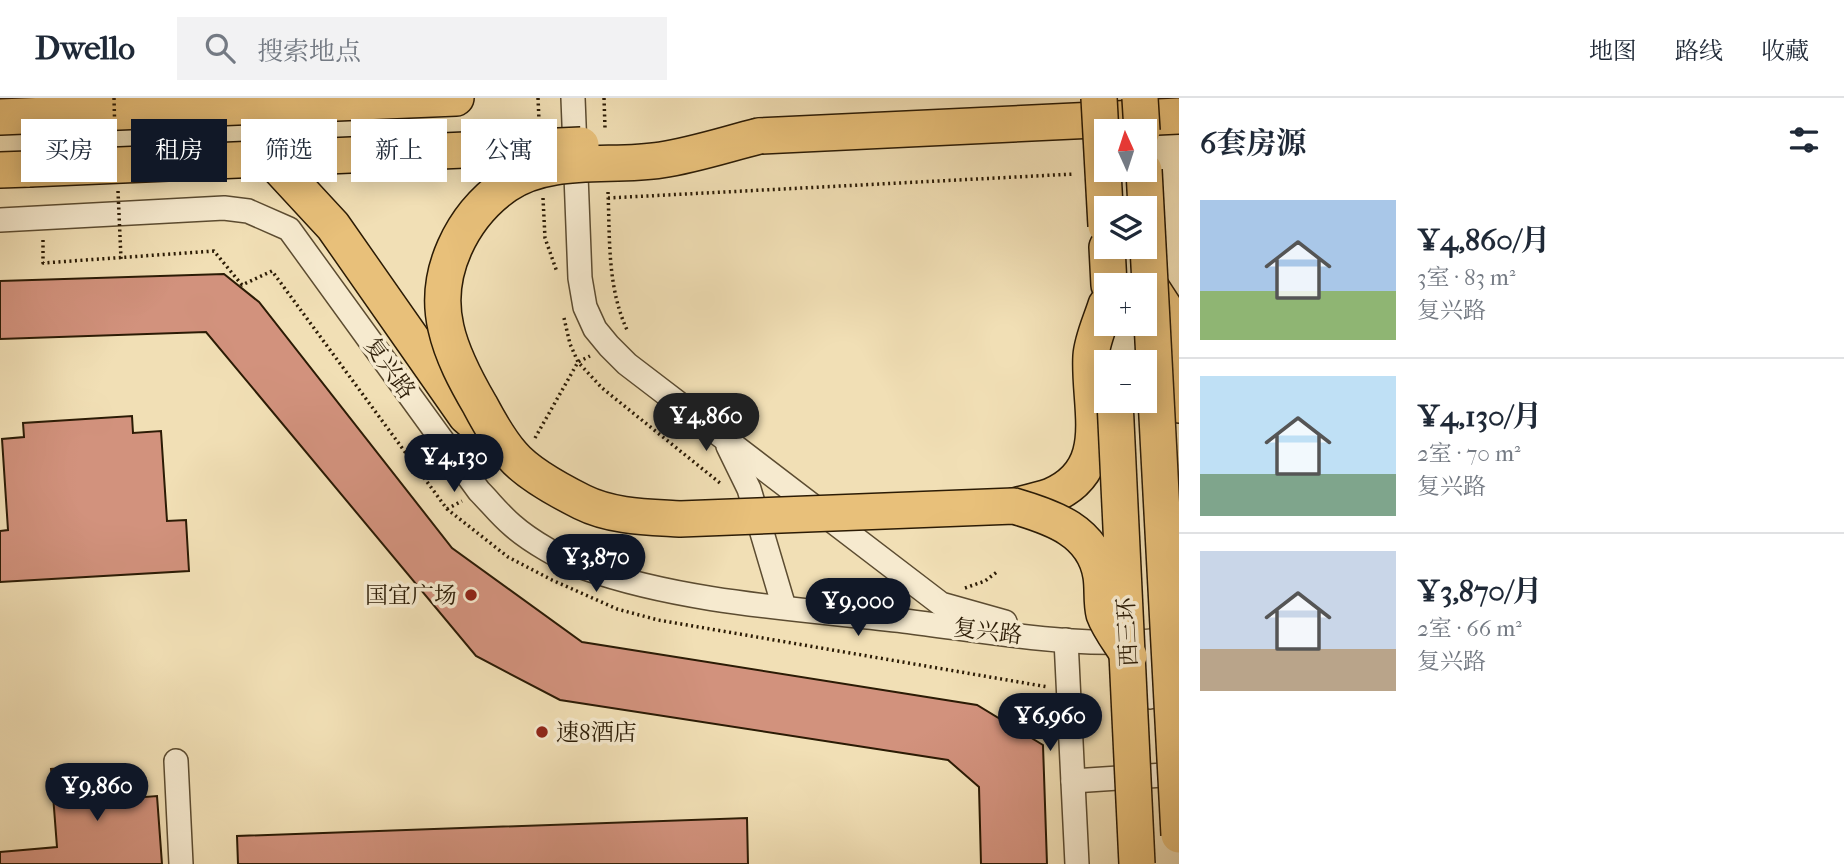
<!DOCTYPE html>
<html lang="zh">
<meta charset="utf-8">
<style>
body{margin:0;font-family:"IM FELL French Canon","Noto Serif SC",serif;background:#f2f2f3;color:#1f2937;height:100vh;display:flex;flex-direction:column;font-size:26px;white-space:nowrap}
*{box-sizing:border-box;margin:0}
p{font-size:23px;color:#747a83}
.icon{flex:none;width:38px;height:38px;fill:none;stroke:currentColor;stroke-width:2;stroke-linecap:round;stroke-linejoin:round}
.map{position:relative;flex:1;overflow:hidden}
.details{display:flex;flex-direction:column;background:#fff;width:665px}
.details>*{flex:none}
.hud{position:absolute;left:21px;top:21px;width:665px;height:63px;display:flex;gap:14px}
.needle{width:46px;rotate:357deg}
.buttons{position:absolute;left:1094px;top:21px;display:grid;gap:14px}
.buttons a{display:grid;place-items:center;width:63px;height:63px;border-radius:0px;background:#fff;box-shadow:0 4px 18px #0003;font-size:35px}
.price{position:absolute;translate:-50% -60px;padding:0 16px;border-radius:24px;background:#111827;color:#fff;font-size:23px;line-height:46px;filter:drop-shadow(0 2px 4px #0008)}
.price::after{content:'';position:absolute;left:50%;top:42px;width:21px;height:16px;margin-left:-10px;background:inherit;clip-path:polygon(0 0,100% 0,50% 100%)}
.price.on{background:#222;color:#fff}
ul{padding:0;list-style:none}
li{display:flex;align-items:center;gap:21px;height:175px;padding:0 21px}
li+li{border-top:2px solid #e0e1e3}
li span{display:grid;place-items:center;flex:none;width:196px;height:140px;border-radius:0px;color:#555}
li>.icon{margin-inline-start:auto}
span .icon{width:84px;height:84px;fill:#fffc;stroke-width:1}
li b{font-size:30px}
h2{display:flex;justify-content:space-between;align-items:center;height:84px;padding:0 21px;font-size:30px}
.tag{padding:0 24px;border-radius:0px;background:#fff;box-shadow:0 4px 18px #0003;font-size:24px;line-height:63px}
.tag.on{background:#111827;color:#fff}
header{display:flex;align-items:center;gap:42px;box-sizing:border-box;height:98px;padding:0 35px;background:#fff;border-bottom:2px solid #e0e1e3}
header strong{font-size:33px}
nav{display:flex;gap:38px;margin-inline-start:auto;font-size:24px}
.search{width:490px;height:63px;background:#f2f2f3;display:flex;align-items:center;gap:18px;box-sizing:border-box;padding:0 24px;border-radius:0px;color:#747a83;font-size:26px}
main{display:flex;flex:1;min-height:0}
.map>svg:first-child{display:block}
.building{fill:#d2927d;stroke:#2b1b05;stroke-width:2}
.lines{fill:none;stroke-linecap:round;stroke-linejoin:round}
.minor-casing{stroke:#5c4c31;stroke-width:26}
.highway-casing{stroke:#2b1b05;stroke-width:38}
.path{stroke:#2b1b05;stroke-width:3.5;stroke-dasharray:2 3.5;stroke-linecap:butt}
.minor{stroke:#f6eacf;stroke-width:23}
.highway{stroke:#e8c07a;stroke-width:35}
.highway-bridge-casing{stroke:#2b1b05;stroke-width:38;stroke-linecap:butt}
.path-bridge{stroke:#2b1b05;stroke-width:3.5;stroke-dasharray:2 3.5;stroke-linecap:butt}
.highway-bridge{stroke:#e8c07a;stroke-width:35}
.poi-dot{fill:#8f2418;stroke:#f6eacf;stroke-width:2.5}
.labels{text-anchor:middle;stroke-width:7;stroke-linejoin:round;paint-order:stroke}
.street-label{font-size:23px;fill:#2b1b05;stroke:#f6eacf}
.poi-label{font-size:23px;fill:#2b1b05;stroke:#f6eacf;text-anchor:end}
</style>
<header>
<strong>Dwello</strong>
<div class="search"><svg class="icon" aria-label="search" viewBox="0 0 24 24"><circle cx="10" cy="10" r="6"/><path d="M15 15l6 6"/></svg>搜索地点</div>
<nav><a>地图</a><a>路线</a><a>收藏</a></nav>
</header>
<main>
<div class="map">
<svg width="1179" height="766" viewBox="0 0 1179 766">
<rect width="100%" height="100%" fill="#f1dfb5"/>
<filter id="stains"><feTurbulence type="fractalNoise" baseFrequency=".00286" numOctaves="4"/><feColorMatrix values="0 0 0 0 .2 0 0 0 0 .09 0 0 0 0 .02 0 0 0 .5 -.17"/></filter>
<radialGradient id="worn" r=".72"><stop offset=".6" stop-color="#630" stop-opacity="0"/><stop offset="1" stop-color="#630" stop-opacity=".3"/></radialGradient>
<g class="building">
<path d="M 224,176 L 259,204 L 452,450 L 582,544 L 977,607 L 1043,647 L 1047,766 L 981,766 L 979,689 L 948,662 L 560,602 L 476,558 L 206,234 L 0,241 L 0,183 Z"/>
<path d="M 132,318 L 133,335 L 161,333 L 167,423 L 186,422 L 189,473 L 0,484 L 0,433 L 8,432 L 2,341 L 24,339 L 23,325 Z"/>
<path d="M 117,666 L 120,701 L 157,698 L 162,766 L 0,766 L 0,754 L 57,749 L 51,671 Z"/>
<path d="M 747,720 L 748,766 L 238,766 L 237,738 Z"/>
</g>
<g class="lines">
<g class="minor-casing">
<g id="minor">
<path d="M 573,0 L 580,180 L 585,209 L 595,231 L 609,248 L 627,266 L 941,506 L 1005,524"/>
<path d="M 0,122 L 224,110 L 248,113 L 289,131 L 479,393 C 490,404 500,417 512,427 C 530,443 563,462 585,470 C 684,505 800,511 904,523 C 994,534 1088,553 1179,540"/>
<path d="M 728,348 L 749,391 L 784,509"/>
<path d="M 1066,542 L 1077,766"/>
<path d="M 1148,544 L 1150,599"/>
<path d="M 176,663 L 181,766"/>
<path d="M 1073,683 L 1179,676"/>
</g>
</g>
<g class="highway-casing">
<g id="highway">
<path d="M 0,19 L 456,0"/>
<path d="M 759,38 L 1179,18"/>
<path d="M 271,61 L 333,128 L 466,318 L 502,349"/>
<path d="M 0,72 L 29,71"/>
<path d="M 1107,149 L 1109,187"/>
<path d="M 1151,189 L 1173,223 L 1179,307"/>
<path d="M 1014,408 C 1026,405 1039,402 1051,398 C 1114,371 1088,309 1091,258 C 1092,242 1101,223 1106,207"/>
</g>
</g>
<g class="path">
<path d="M 538,0 L 539,22"/>
<path d="M 604,0 L 605,30"/>
<path d="M 608,94 C 610,142 607,190 628,234"/>
<path d="M 543,100 L 545,140 L 557,174"/>
<path d="M 608,100 L 1074,76"/>
<path d="M 43,142 L 43,165 L 214,153 L 242,187 L 272,173 L 447,411 L 508,459 L 552,482 L 617,511 L 658,522 L 1048,589"/>
<path d="M 564,220 L 570,246 L 578,264 L 602,290 L 720,385"/>
<path d="M 535,340 L 578,264 L 590,258"/>
<path d="M 447,411 L 462,403"/>
<path d="M 965,490 L 985,483 L 997,474"/>
</g>
<use href="#minor" class="minor"/>
<use href="#highway" class="highway"/>
<g class="highway-bridge-casing">
<g id="highway-bridge">
<path d="M 1099,0 L 1106,128"/>
<path d="M 1140,0 L 1142,33"/>
<path d="M 759,38 C 727,46 694,57 661,62 C 611,70 550,57 506,87 C 462,118 433,175 446,230 C 452,257 466,283 480,307 C 489,324 499,342 512,357 C 527,375 560,393 582,404 C 612,419 648,419 680,421 L 1014,408 C 1052,419 1094,433 1101,478 C 1103,490 1101,504 1104,516 C 1109,530 1121,545 1129,558"/>
<path d="M 29,71 L 581,47"/>
<path d="M 1144,72 L 1179,737"/>
<path d="M 1115,303 L 1137,766"/>
</g>
</g>
<g class="path-bridge">
<path d="M 114,0 L 115,40"/>
<path d="M 118,93 L 121,161"/>
</g>
<use href="#highway-bridge" class="highway-bridge"/>
</g>
<g class="poi-dot">
<circle cx="471" cy="497" r="7"/>
<circle cx="542" cy="634" r="7"/>
</g>
<g class="labels">
<g class="street-label">
<text transform="translate(390 270) rotate(54)" y="8">复兴路</text>
<text transform="translate(988 533) rotate(7)" y="8">复兴路</text>
<text transform="translate(1127 534) rotate(-93)" y="8">西三环</text>
</g>
<g class="poi-label">
<text x="457" y="505">国宜广场</text>
<text x="556" y="642" text-anchor="start">速8酒店</text>
</g>
</g>
<rect width="100%" height="100%" filter="url(#stains)"/>
<rect width="100%" height="100%" fill="url(#worn)"/>
</svg>
<div class="buttons">
<a><svg class="needle" viewBox="-14 -14 28 28"><path d="M0-13l5 13h-10z" fill="#e53935"/><path d="M0 13l5-13h-10z" fill="#747a83"/></svg></a>
<a><svg class="icon" aria-label="layers" viewBox="0 0 24 24"><path d="M12 4l9 5-9 5-9-5zM3 14l9 5 9-5"/></svg></a>
<a>+</a>
<a>−</a>
</div>
<b class="price on" style="left:706px;top:355px">¥4,860</b>
<b class="price" style="left:454px;top:396px">¥4,130</b>
<b class="price" style="left:596px;top:496px">¥3,870</b>
<b class="price" style="left:858px;top:540px">¥9,000</b>
<b class="price" style="left:1050px;top:655px">¥6,960</b>
<b class="price" style="left:97px;top:725px">¥9,860</b>
<div class="hud">
<a class="tag">买房</a>
<a class="tag on">租房</a>
<a class="tag">筛选</a>
<a class="tag">新上</a>
<a class="tag">公寓</a>
</div>
</div>
<section class="details">
<h2>6套房源<svg class="icon" aria-label="filters" viewBox="0 0 24 24"><path d="M4 7h16M4 17h16"/><circle cx="9" cy="7" r="2"/><circle cx="15" cy="17" r="2"/></svg></h2>
<ul>
<li><span style="background:linear-gradient(#a9c7e8 65%,#8fb573 0)"><svg class="icon" aria-label="home" viewBox="0 0 24 24"><path d="M3 11l9-7 9 7M6 9v11h12V9"/></svg></span><div><b>¥4,860/月</b><p>3室 · 83 m²</p><p>复兴路</p></div></li>
<li><span style="background:linear-gradient(#bfe0f5 70%,#7fa58c 0)"><svg class="icon" aria-label="home" viewBox="0 0 24 24"><path d="M3 11l9-7 9 7M6 9v11h12V9"/></svg></span><div><b>¥4,130/月</b><p>2室 · 70 m²</p><p>复兴路</p></div></li>
<li><span style="background:linear-gradient(#c9d6e8 70%,#b9a48a 0)"><svg class="icon" aria-label="home" viewBox="0 0 24 24"><path d="M3 11l9-7 9 7M6 9v11h12V9"/></svg></span><div><b>¥3,870/月</b><p>2室 · 66 m²</p><p>复兴路</p></div></li>
</ul>
</section>
</main>
